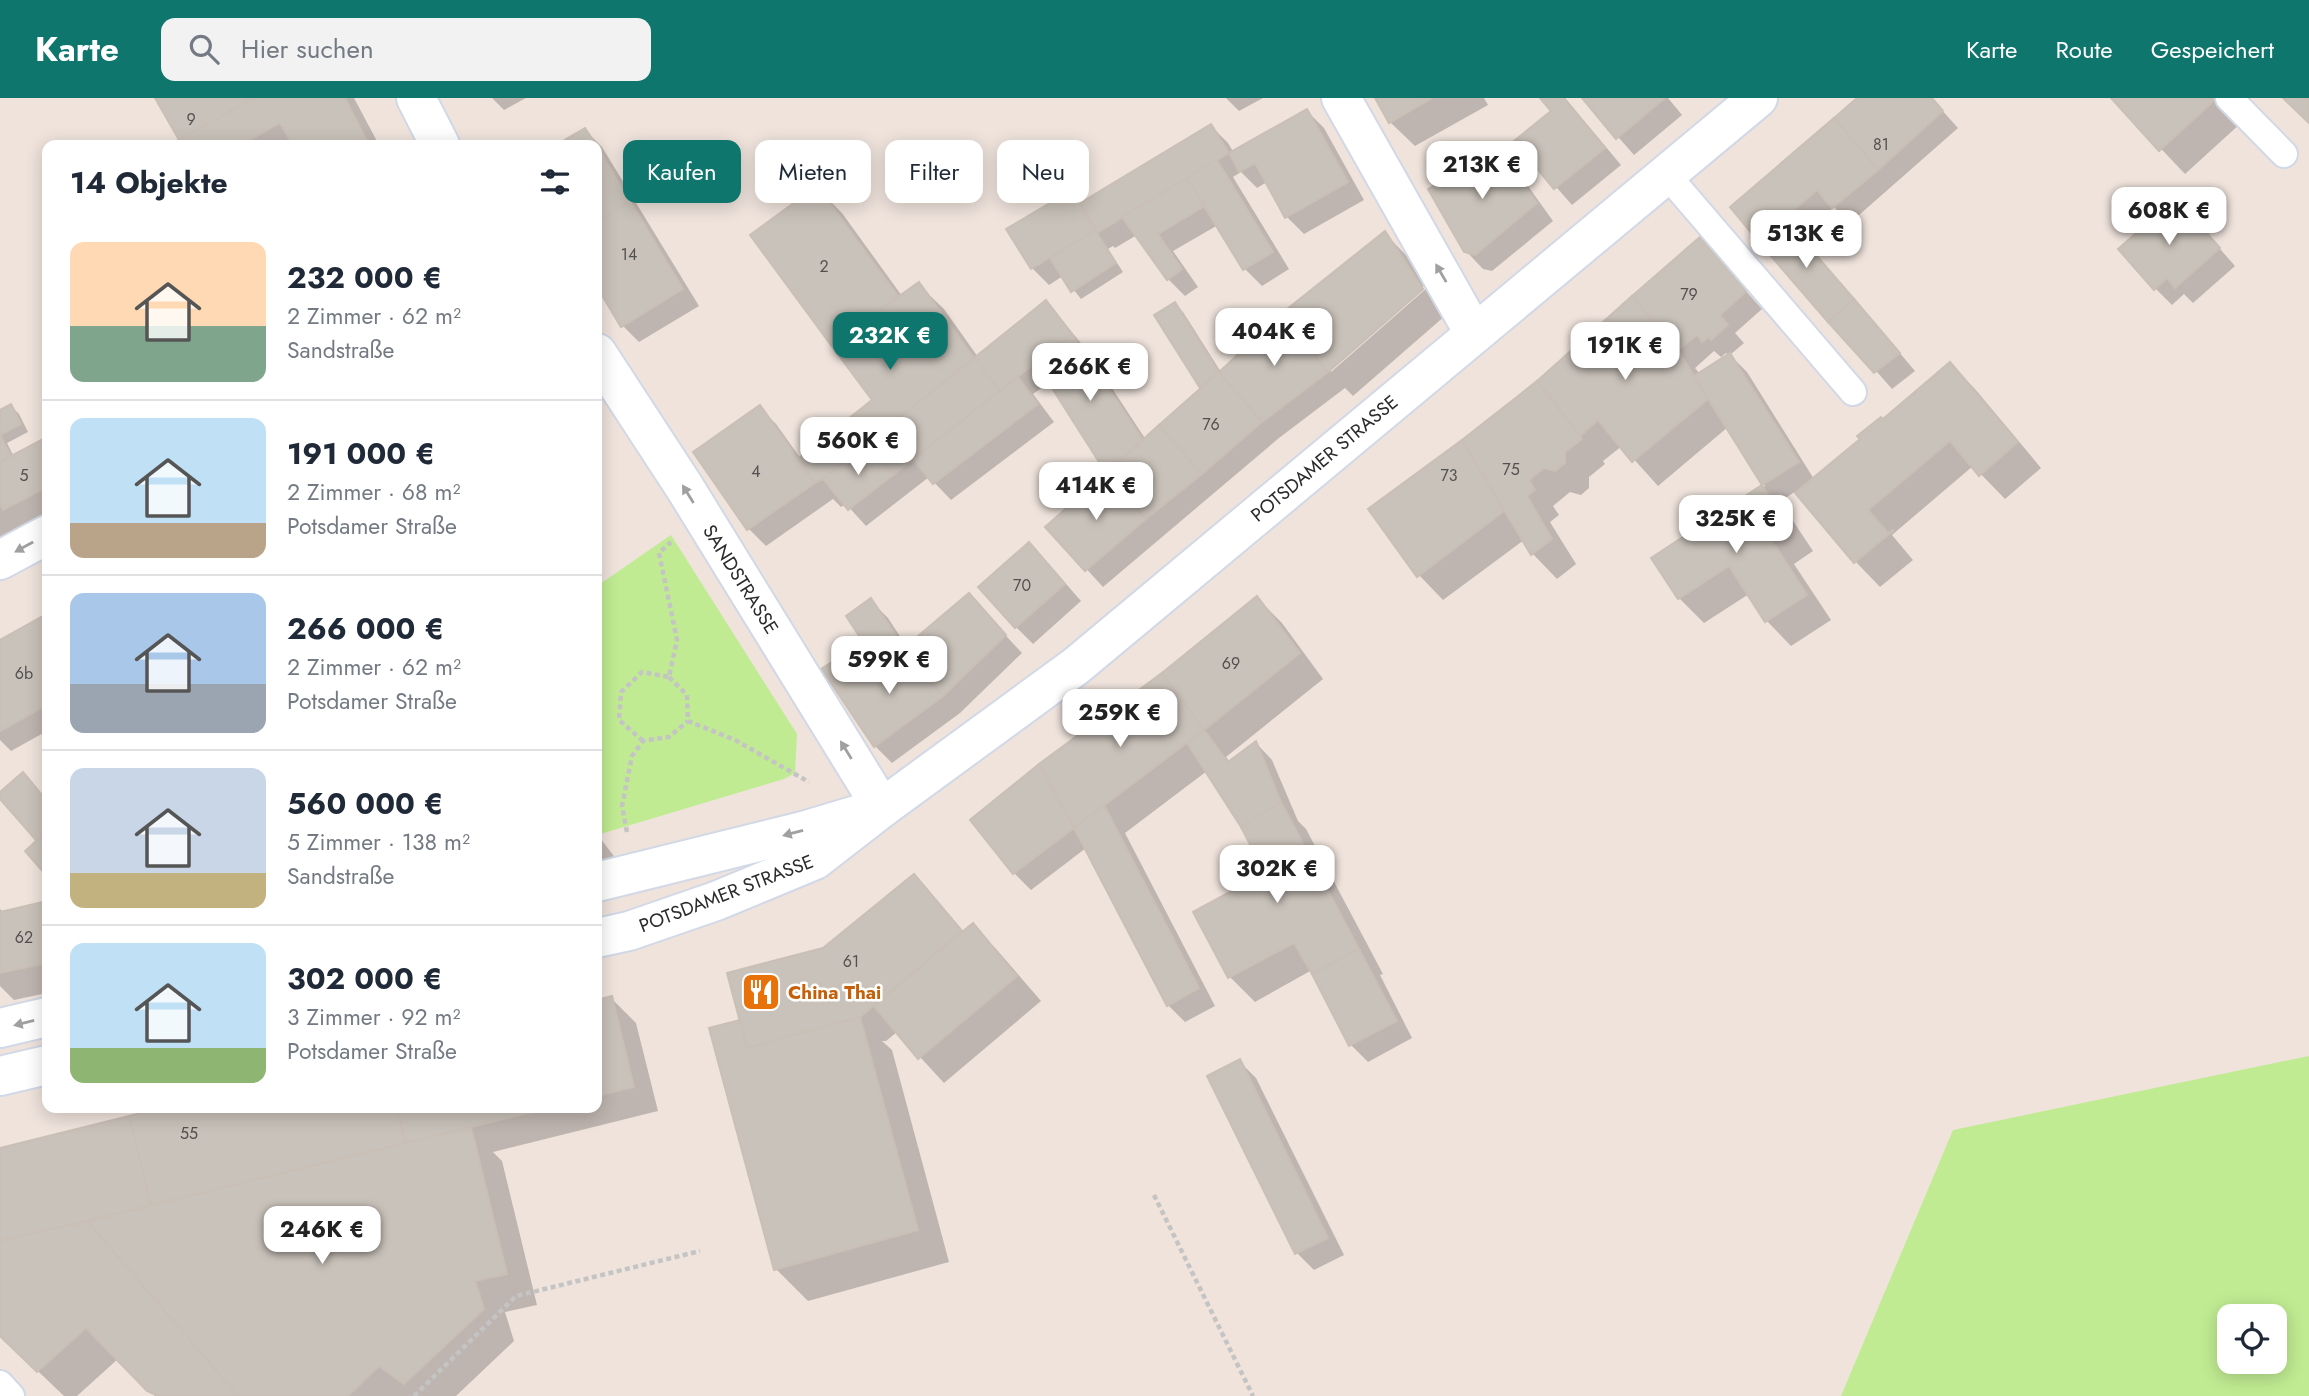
<!DOCTYPE html>
<html lang="de">
<meta charset="utf-8">
<style>
body{margin:0;font-family:Jost,sans-serif;background:#f2f2f3;color:#1f2937;height:100vh;display:flex;flex-direction:column;font-size:26px;white-space:nowrap}
*{box-sizing:border-box;margin:0}
p{font-size:23px;color:#747a83}
.icon{flex:none;width:38px;height:38px;fill:none;stroke:currentColor;stroke-width:2;stroke-linecap:round;stroke-linejoin:round}
.map{position:relative;flex:1;overflow:hidden}
.panel{position:absolute;left:42px;top:42px;width:560px;height:973px;display:flex;flex-direction:column;background:#fff;border-radius:14px;box-shadow:0 4px 18px #0003}
.panel>*{flex:none}
.guide{position:absolute;left:623px;top:42px;width:665px;height:63px;display:flex;gap:14px}
.tools{position:absolute;left:2217px;top:1206px;display:grid;gap:14px}
.tools a{display:grid;place-items:center;width:70px;height:70px;border-radius:14px;background:#fff;box-shadow:0 4px 18px #0003;font-size:35px}
.price{position:absolute;translate:-50% -60px;padding:0 16px;border-radius:14px;background:#fff;color:#222;font-size:23px;line-height:46px;filter:drop-shadow(0 2px 4px #0008)}
.price::after{content:'';position:absolute;left:50%;top:42px;width:21px;height:16px;margin-left:-10px;background:inherit;clip-path:polygon(0 0,100% 0,50% 100%)}
.price.active{background:#0f766e;color:#fff}
ul{padding:0;list-style:none}
li{display:flex;align-items:center;gap:21px;height:175px;padding:0 28px}
li+li{border-top:2px solid #e0e1e3}
li span{display:grid;place-items:center;flex:none;width:196px;height:140px;border-radius:14px;color:#555}
li>.icon{margin-inline-start:auto}
span .icon{width:84px;height:84px;fill:#fffc;stroke-width:1}
li b{font-size:30px}
h2{display:flex;justify-content:space-between;align-items:center;height:84px;padding:0 28px;font-size:30px}
.chip{padding:0 24px;border-radius:14px;background:#fff;box-shadow:0 4px 18px #0003;font-size:24px;line-height:63px}
.chip.active{background:#0f766e;color:#fff}
header{display:flex;align-items:center;gap:42px;box-sizing:border-box;height:98px;padding:0 35px;background:#0f766e;color:#fff}
header strong{font-size:33px}
nav{display:flex;gap:38px;margin-inline-start:auto;font-size:24px}
.search{width:490px;height:63px;background:#f2f2f3;display:flex;align-items:center;gap:18px;box-sizing:border-box;padding:0 24px;border-radius:14px;color:#747a83;font-size:26px}
.map>svg:first-child{display:block}
.green{fill:#c0eb92;fill-rule:evenodd}
.shadow{fill:#0003;fill-rule:evenodd}
.building{fill:#c9c2ba;stroke:#cabfb5;stroke-width:2}
.lines{fill:none;stroke-linecap:round;stroke-linejoin:round}
.lane-casing{stroke:#d1d8e6;stroke-width:30}
.street-casing{stroke:#d1d8e6;stroke-width:42}
.secondary-casing{stroke:#d1d8e6;stroke-width:42}
.path{stroke:#c4c4c4;stroke-width:4.5;stroke-dasharray:5 3.5;stroke-linecap:butt}
.lane{stroke:#fff;stroke-width:26}
.street{stroke:#fff;stroke-width:38}
.secondary{stroke:#fff;stroke-width:38}
.oneway{fill:#a0a0a0}
.labels{text-anchor:middle;stroke-width:5;stroke-linejoin:round;paint-order:stroke}
.number-label{font-size:16px;fill:#52514f}
.street-label{font-size:19px;fill:#2b2b2b;stroke:#fff}
.food-label{font-size:19px;font-weight:bold;fill:#c56008;stroke:#fff;text-anchor:start}
</style>
<header>
<strong>Karte</strong>
<div class="search"><svg class="icon" aria-label="search" viewBox="0 0 24 24"><circle cx="10" cy="10" r="6"/><path d="M15 15l6 6"/></svg>Hier suchen</div>
<nav><a>Karte</a><a>Route</a><a>Gespeichert</a></nav>
</header>
<div class="map">
<svg width="2309" height="1298" viewBox="0 0 2309 1298">
<rect width="100%" height="100%" fill="#efe3dc"/>
<g class="green">
<path d="M 671,437 L 797,636 L 795,675 L 784,681 L 597,737 L 597,488 Z"/>
<path d="M 2309,958 L 2309,1298 L 1841,1298 L 1953,1032 ZM 2230,1218 L 2275,1218 L 2275,1264 L 2230,1264 Z"/>
</g>
<g class="shadow">
<path d="M 157,0 L 354,0 L 379,47 L 183,47 Z"/>
<path d="M 492,0 L 526,0 L 504,12 Z"/>
<path d="M 1226,0 L 1263,0 L 1239,13 Z"/>
<path d="M 1377,0 L 1484,0 L 1488,7 L 1415,48 L 1390,24 Z"/>
<path d="M 1542,0 L 1565,0 L 1621,67 L 1572,107 L 1516,43 L 1553,13 Z"/>
<path d="M 1584,0 L 1668,0 L 1682,17 L 1634,57 Z"/>
<path d="M 1859,0 L 1931,0 L 1958,30 L 1850,125 L 1834,109 L 1800,137 L 1915,273 L 1892,291 L 1732,109 Z"/>
<path d="M 2113,0 L 2218,0 L 2241,25 L 2185,76 Z"/>
<path d="M 1307,13 L 1324,30 L 1364,102 L 1304,136 L 1287,119 L 1267,84 L 1257,90 L 1241,74 L 1233,79 L 1289,171 L 1262,188 L 1245,171 L 1218,127 L 1173,153 L 1198,189 L 1185,198 L 1168,181 L 1137,137 L 1115,150 L 1113,148 L 1108,151 L 1123,174 L 1081,201 L 1063,178 L 1049,187 L 1032,170 L 1072,94 L 1082,105 L 1211,28 L 1228,45 L 1234,55 Z"/>
<path d="M 585,32 L 602,49 L 699,208 L 639,244 L 623,228 L 597,185 L 597,47 L 560,47 Z"/>
<path d="M 1498,53 L 1515,70 L 1553,123 L 1492,173 L 1483,171 L 1466,153 Z"/>
<path d="M 817,90 L 842,115 L 902,198 L 919,187 L 944,211 L 978,259 L 1046,205 L 1062,222 L 1089,255 L 1146,342 L 1203,290 L 1157,217 L 1174,206 L 1183,214 L 1221,274 L 1385,136 L 1409,160 L 1426,186 L 1331,269 L 1331,274 L 1428,189 L 1446,217 L 1353,298 L 1345,290 L 1279,340 L 1103,489 L 1048,429 L 1108,376 L 1050,284 L 1033,296 L 1054,324 L 951,402 L 929,379 L 866,428 L 846,406 L 841,409 L 833,401 L 766,448 L 749,431 L 695,354 L 759,309 L 776,326 L 801,361 L 874,303 L 753,138 Z"/>
<path d="M 2192,119 L 2235,168 L 2193,205 L 2184,196 L 2172,207 L 2155,190 Z"/>
<path d="M 1700,142 L 1762,211 L 1735,235 L 1744,245 L 1730,257 L 1747,274 L 1814,381 L 1950,266 L 1975,291 L 2041,370 L 2005,401 L 1973,368 L 1892,437 L 1913,462 L 1880,489 L 1856,464 L 1796,393 L 1778,405 L 1787,414 L 1813,453 L 1794,466 L 1831,522 L 1791,548 L 1767,523 L 1749,496 L 1704,525 L 1679,500 L 1654,461 L 1765,388 L 1728,329 L 1658,388 L 1622,348 L 1603,363 L 1605,366 L 1589,379 L 1589,390 L 1581,397 L 1570,394 L 1553,408 L 1559,417 L 1550,424 L 1576,466 L 1557,481 L 1533,456 L 1524,442 L 1443,502 L 1419,477 L 1370,412 L 1463,344 L 1538,285 ZM 1714,253 L 1721,259 L 1726,255 L 1729,258 L 1700,276 L 1695,270 Z"/>
<path d="M 11,308 L 19,316 L 28,334 L 7,345 L 14,359 L 47,341 L 47,415 L 19,430 L 22,437 L 0,448 L 0,314 Z"/>
<path d="M 1046,463 L 1081,503 L 1033,546 L 1016,529 Z"/>
<path d="M 969,498 L 1022,555 L 960,615 L 892,665 L 875,648 L 824,572 L 865,545 L 871,503 L 888,520 L 907,549 Z"/>
<path d="M 1257,500 L 1282,525 L 1323,581 L 1226,659 L 1230,664 L 1256,645 L 1272,662 L 1298,723 L 1306,731 L 1383,876 L 1380,877 L 1412,940 L 1368,964 L 1351,947 L 1312,872 L 1255,904 L 1230,879 L 1267,776 L 1242,728 L 1207,673 L 1125,735 L 1215,908 L 1185,924 L 1168,907 L 1086,750 L 1031,792 L 1014,775 L 1163,576 Z"/>
<path d="M 47,517 L 47,633 L 11,653 L 0,642 L 0,544 Z"/>
<path d="M 597,736 L 623,770 L 597,776 Z"/>
<path d="M 914,779 L 964,834 L 973,827 L 997,852 L 1041,903 L 944,985 L 897,934 L 886,943 L 882,943 L 892,952 L 949,1164 L 808,1203 L 776,1171 L 739,924 Z"/>
<path d="M 47,805 L 47,895 L 14,902 L 0,888 L 0,811 L 4,815 Z"/>
<path d="M 611,900 L 636,925 L 658,1013 L 493,1054 L 502,1063 L 537,1207 L 505,1214 L 514,1243 L 456,1298 L 155,1298 L 119,1260 L 77,1298 L 64,1298 L 0,1237 L 0,1052 L 169,1010 L 597,1010 L 597,904 Z"/>
<path d="M 1239,963 L 1256,980 L 1344,1157 L 1314,1172 L 1297,1155 Z"/>
</g>
<g class="building">
<path d="M 155,0 L 253,0 L 179,42 Z"/>
<path d="M 253,0 L 345,0 L 369,47 L 293,47 L 280,25 L 241,47 L 182,47 L 179,42 Z"/>
<path d="M 1375,0 L 1432,0 L 1389,25 Z"/>
<path d="M 1540,0 L 1564,0 L 1605,50 L 1554,91 L 1514,43 L 1551,13 Z"/>
<path d="M 1582,0 L 1665,0 L 1616,41 Z"/>
<path d="M 1857,0 L 1932,0 L 1943,13 L 1878,72 L 1834,20 Z"/>
<path d="M 2111,0 L 2217,0 L 2159,53 Z"/>
<path d="M 2283,0 L 2309,0 L 2309,25 Z"/>
<path d="M 1307,11 L 1348,84 L 1285,120 L 1255,65 L 1239,74 L 1229,55 Z"/>
<path d="M 1834,20 L 1878,72 L 1832,110 L 1817,92 L 1758,143 L 1730,109 Z"/>
<path d="M 1211,26 L 1229,55 L 1097,135 L 1080,105 Z"/>
<path d="M 585,30 L 596,47 L 556,47 Z"/>
<path d="M 597,49 L 630,103 L 597,124 Z"/>
<path d="M 1498,50 L 1537,105 L 1475,157 L 1464,154 L 1428,91 Z"/>
<path d="M 1217,62 L 1273,154 L 1243,172 L 1187,80 Z"/>
<path d="M 1187,80 L 1205,108 L 1158,136 L 1182,171 L 1167,182 L 1122,119 Z"/>
<path d="M 817,88 L 898,198 L 831,247 L 750,137 Z"/>
<path d="M 1072,92 L 1095,132 L 1031,171 L 1006,131 Z"/>
<path d="M 2176,100 L 2220,150 L 2175,190 L 2167,180 L 2154,192 L 2118,151 Z"/>
<path d="M 630,103 L 683,191 L 621,229 L 597,189 L 597,124 Z"/>
<path d="M 1784,120 L 1854,201 L 1828,224 L 1758,143 Z"/>
<path d="M 1095,132 L 1116,165 L 1071,194 L 1050,160 Z"/>
<path d="M 1385,133 L 1423,191 L 1327,275 L 1286,212 Z"/>
<path d="M 1700,139 L 1747,193 L 1720,217 L 1728,227 L 1711,242 L 1709,239 L 1702,244 L 1697,237 L 1678,252 L 1632,198 Z"/>
<path d="M 919,184 L 974,260 L 823,381 L 815,385 L 799,360 L 872,302 L 831,247 Z"/>
<path d="M 1632,198 L 1678,252 L 1708,301 L 1632,364 L 1598,322 L 1580,338 L 1537,283 Z"/>
<path d="M 1854,201 L 1900,255 L 1874,275 L 1828,224 Z"/>
<path d="M 1046,202 L 1072,236 L 1000,293 L 974,260 Z"/>
<path d="M 1175,204 L 1219,274 L 1200,290 L 1154,217 Z"/>
<path d="M 1286,212 L 1327,275 L 1262,324 L 1219,274 Z"/>
<path d="M 1072,236 L 1143,342 L 1106,375 L 1036,265 Z"/>
<path d="M 1730,255 L 1799,364 L 1762,387 L 1694,278 Z"/>
<path d="M 974,260 L 1000,293 L 893,377 L 868,345 Z"/>
<path d="M 1950,264 L 2018,344 L 1979,378 L 1950,343 L 1868,412 L 1888,435 L 1894,432 L 1854,465 L 1795,395 L 1860,341 L 1857,338 L 1881,319 L 1883,321 Z"/>
<path d="M 1219,274 L 1262,324 L 1202,376 L 1159,327 Z"/>
<path d="M 1018,279 L 1038,306 L 933,386 L 913,361 Z"/>
<path d="M 1537,283 L 1582,341 L 1565,354 L 1565,365 L 1555,373 L 1544,370 L 1529,382 L 1535,392 L 1527,398 L 1552,441 L 1531,457 L 1462,342 Z"/>
<path d="M 11,306 L 21,326 L 0,337 L 11,358 L 0,364 L 0,312 Z"/>
<path d="M 760,307 L 815,385 L 747,432 L 693,354 Z"/>
<path d="M 1159,327 L 1202,376 L 1146,421 L 1106,375 Z"/>
<path d="M 47,339 L 47,389 L 3,412 L 0,406 L 0,364 Z"/>
<path d="M 1462,342 L 1504,413 L 1417,479 L 1368,411 Z"/>
<path d="M 868,345 L 893,377 L 848,412 L 823,381 Z"/>
<path d="M 1106,375 L 1146,421 L 1085,473 L 1045,429 Z"/>
<path d="M 1762,387 L 1789,428 L 1771,441 L 1807,497 L 1765,524 L 1729,468 L 1678,501 L 1651,460 Z"/>
<path d="M 1029,444 L 1065,486 L 1015,530 L 978,489 Z"/>
<path d="M 969,495 L 1006,537 L 943,598 L 904,550 Z"/>
<path d="M 1257,498 L 1300,555 L 1204,632 L 1162,575 Z"/>
<path d="M 871,500 L 904,550 L 837,594 L 821,571 L 863,544 L 846,518 Z"/>
<path d="M 41,519 L 47,530 L 47,607 L 0,633 L 0,542 Z"/>
<path d="M 904,550 L 943,598 L 874,649 L 837,594 Z"/>
<path d="M 1162,575 L 1204,632 L 1074,730 L 1039,666 Z"/>
<path d="M 1204,632 L 1228,664 L 1256,643 L 1281,704 L 1241,729 L 1187,645 Z"/>
<path d="M 1039,666 L 1074,730 L 1013,776 L 970,722 Z"/>
<path d="M 23,674 L 47,703 L 47,733 L 36,742 L 0,701 L 0,694 Z"/>
<path d="M 1281,704 L 1359,851 L 1312,876 L 1294,845 L 1228,880 L 1193,814 L 1265,775 L 1241,729 Z"/>
<path d="M 1104,707 L 1199,890 L 1167,908 L 1074,730 Z"/>
<path d="M 47,733 L 47,778 L 25,753 Z"/>
<path d="M 914,776 L 962,833 L 860,919 L 747,950 L 727,875 L 823,850 Z"/>
<path d="M 47,803 L 47,865 L 0,875 L 0,814 Z"/>
<path d="M 973,825 L 1017,878 L 918,961 L 874,908 Z"/>
<path d="M 1359,851 L 1397,923 L 1349,948 L 1312,876 Z"/>
<path d="M 612,898 L 634,989 L 597,998 L 597,902 Z"/>
<path d="M 860,919 L 918,1132 L 774,1172 L 709,930 L 740,922 L 747,950 Z"/>
<path d="M 1240,961 L 1328,1140 L 1295,1156 L 1207,978 Z"/>
<path d="M 161,1010 L 397,1010 L 406,1045 L 151,1108 L 129,1018 Z"/>
<path d="M 397,1010 L 549,1010 L 406,1045 Z"/>
<path d="M 129,1018 L 151,1108 L 0,1143 L 0,1050 Z"/>
<path d="M 471,1029 L 507,1176 L 475,1183 L 484,1211 L 404,1286 L 379,1268 L 348,1298 L 238,1298 L 87,1123 Z"/>
<path d="M 87,1123 L 238,1298 L 158,1298 L 147,1293 L 86,1230 L 37,1274 L 0,1238 L 0,1143 Z"/>
</g>
<g class="lines">
<g class="lane-casing">
<g id="lane">
<path d="M 2229,0 L 2284,56"/>
<path d="M 1667,77 L 1853,294"/>
<path d="M 0,1286 L 11,1298"/>
</g>
</g>
<g class="street-casing">
<g id="street">
<path d="M 416,0 L 440,47"/>
<path d="M 1341,0 L 1474,235"/>
<path d="M 597,255 L 685,390 L 882,710"/>
<path d="M 0,462 L 47,437"/>
</g>
</g>
<g class="secondary-casing">
<g id="secondary">
<path d="M 597,784 L 803,733 L 863,715"/>
<path d="M 597,840 L 629,833 L 716,803 L 815,762 L 882,710 L 1076,568 L 1758,0"/>
<path d="M 0,930 L 47,919"/>
<path d="M 0,978 L 47,967"/>
</g>
</g>
<g class="path">
<path d="M 669,579 L 687,597 L 688,623 L 735,642 L 809,684"/>
<path d="M 643,643 L 619,622 L 621,594 L 642,574 L 669,579 L 677,542 L 659,455 L 671,444"/>
<path d="M 627,734 L 622,708 L 632,658 L 643,643 L 669,639 L 688,623"/>
<path d="M 1154,1097 L 1253,1298"/>
<path d="M 414,1298 L 516,1198 L 700,1153"/>
</g>
<use href="#lane" class="lane"/>
<use href="#street" class="street"/>
<use href="#secondary" class="secondary"/>
</g>
<defs><path id="oneway-solid" d="M-6-.8H1V-3.2L6.5 0L1 3.2V.8H-6Z" transform="scale(1.75)"/></defs>
<g class="oneway">
<use href="#oneway-solid" transform="translate(1441 175) rotate(-120)"/>
<use href="#oneway-solid" transform="translate(688 396) rotate(-122)"/>
<use href="#oneway-solid" transform="translate(24 449) rotate(151)"/>
<use href="#oneway-solid" transform="translate(846 652) rotate(-122)"/>
<use href="#oneway-solid" transform="translate(793 735) rotate(165)"/>
<use href="#oneway-solid" transform="translate(24 925) rotate(166)"/>
</g>
<defs>
<g id="restaurant-square" transform="scale(2.0125)"><rect x="-9" y="-9" width="18" height="18" rx="4" fill="#e8710a" stroke="#fff"/><path d="M-5-6h1v4h1v-4h1v4h1v-4h1v5L-1.5 .5V6h-2V.5L-5-1ZM5-6V6H3V1.5H1.5Q1.5-4 5-6Z" fill="#fff"/></g>
</defs>
<g fill-rule="evenodd">
<use href="#restaurant-square" x="761" y="894"/>
</g>
<g class="labels">
<g class="number-label">
<text x="191" y="27">9</text>
<text x="1881" y="52">81</text>
<text x="629" y="162">14</text>
<text x="824" y="174">2</text>
<text x="1689" y="202">79</text>
<text x="1211" y="332">76</text>
<text x="1511" y="377">75</text>
<text x="756" y="379">4</text>
<text x="24" y="383">5</text>
<text x="1449" y="383">73</text>
<text x="1022" y="493">70</text>
<text x="1231" y="571">69</text>
<text x="24" y="581">6b</text>
<text x="24" y="845">62</text>
<text x="851" y="869">61</text>
<text x="189" y="1041">55</text>
</g>
<g class="street-label">
<text transform="translate(1324 360) rotate(-40)" y="7">POTSDAMER STRASSE</text>
<text transform="translate(741 481) rotate(58)" y="7">SANDSTRASSE</text>
<text transform="translate(726 795) rotate(-21)" y="7">POTSDAMER STRASSE</text>
</g>
<g class="food-label">
<text x="788" y="901">China Thai</text>
</g>
</g>
</svg>
<div class="tools">
<a><svg class="icon" aria-label="locate" viewBox="0 0 24 24"><circle cx="12" cy="12" r="6"/><path d="M12 2v4M12 18v4M2 12h4M18 12h4"/></svg></a>
</div>
<b class="price" style="left:1482px;top:103px">213K €</b>
<b class="price" style="left:2169px;top:149px">608K €</b>
<b class="price" style="left:1806px;top:172px">513K €</b>
<b class="price" style="left:1274px;top:270px">404K €</b>
<b class="price active" style="left:890px;top:274px">232K €</b>
<b class="price" style="left:1625px;top:284px">191K €</b>
<b class="price" style="left:1090px;top:305px">266K €</b>
<b class="price" style="left:858px;top:379px">560K €</b>
<b class="price" style="left:1096px;top:424px">414K €</b>
<b class="price" style="left:1736px;top:457px">325K €</b>
<b class="price" style="left:889px;top:598px">599K €</b>
<b class="price" style="left:1120px;top:651px">259K €</b>
<b class="price" style="left:1277px;top:807px">302K €</b>
<b class="price" style="left:322px;top:1168px">246K €</b>
<div class="guide">
<a class="chip active">Kaufen</a>
<a class="chip">Mieten</a>
<a class="chip">Filter</a>
<a class="chip">Neu</a>
</div>
<section class="panel">
<h2>14 Objekte<svg class="icon" aria-label="filters" viewBox="0 0 24 24"><path d="M4 7h16M4 17h16"/><circle cx="9" cy="7" r="2"/><circle cx="15" cy="17" r="2"/></svg></h2>
<ul>
<li><span style="background:linear-gradient(#ffd9b3 60%,#7fa58c 0)"><svg class="icon" aria-label="home" viewBox="0 0 24 24"><path d="M3 11l9-7 9 7M6 9v11h12V9"/></svg></span><div><b>232 000 €</b><p>2 Zimmer · 62 m²</p><p>Sandstraße</p></div></li>
<li><span style="background:linear-gradient(#bfe0f5 75%,#b9a48a 0)"><svg class="icon" aria-label="home" viewBox="0 0 24 24"><path d="M3 11l9-7 9 7M6 9v11h12V9"/></svg></span><div><b>191 000 €</b><p>2 Zimmer · 68 m²</p><p>Potsdamer Straße</p></div></li>
<li><span style="background:linear-gradient(#a9c7e8 65%,#9aa5b1 0)"><svg class="icon" aria-label="home" viewBox="0 0 24 24"><path d="M3 11l9-7 9 7M6 9v11h12V9"/></svg></span><div><b>266 000 €</b><p>2 Zimmer · 62 m²</p><p>Potsdamer Straße</p></div></li>
<li><span style="background:linear-gradient(#c9d6e8 75%,#c2b280 0)"><svg class="icon" aria-label="home" viewBox="0 0 24 24"><path d="M3 11l9-7 9 7M6 9v11h12V9"/></svg></span><div><b>560 000 €</b><p>5 Zimmer · 138 m²</p><p>Sandstraße</p></div></li>
<li><span style="background:linear-gradient(#bfe0f5 75%,#8fb573 0)"><svg class="icon" aria-label="home" viewBox="0 0 24 24"><path d="M3 11l9-7 9 7M6 9v11h12V9"/></svg></span><div><b>302 000 €</b><p>3 Zimmer · 92 m²</p><p>Potsdamer Straße</p></div></li>
</ul>
</section>
</div>
